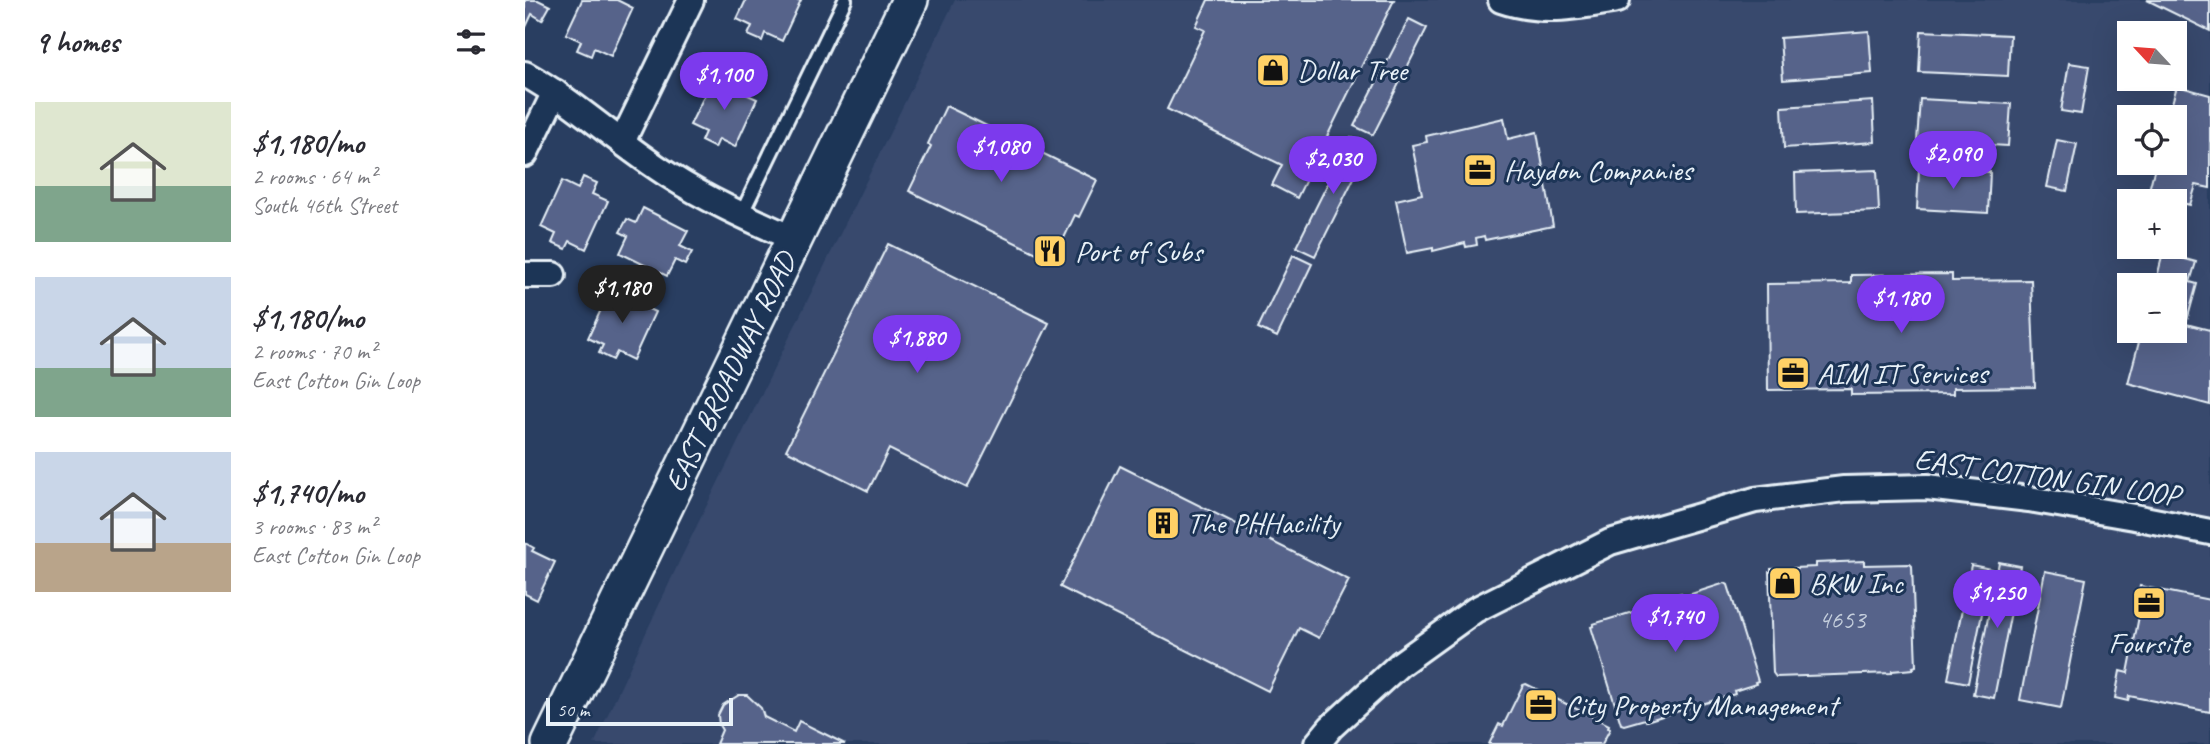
<!DOCTYPE html>
<meta charset="utf-8">
<style>
body{margin:0;font-family:Caveat,sans-serif;background:#f7f7f7;color:#2b2b33;height:100vh;display:flex;flex-direction:column;font-size:26px;white-space:nowrap}
*{box-sizing:border-box;margin:0}
p{font-size:23px;color:#7c7c81}
.icon{flex:none;width:38px;height:38px;fill:none;stroke:currentColor;stroke-width:2;stroke-linecap:round;stroke-linejoin:round}
.map{position:relative;flex:1;overflow:hidden}
.side{display:flex;flex-direction:column;background:#fff;width:525px}
.side>*{flex:none}
.needle{width:46px;rotate:296deg}
.controls{position:absolute;left:1592px;top:21px;display:grid;gap:14px}
.controls a{display:grid;place-items:center;width:70px;height:70px;border-radius:0px;background:#fff;box-shadow:0 7px 28px #0002;font-size:35px}
.scale{position:absolute;left:21px;bottom:18px;width:187px;box-sizing:border-box;padding-left:7px;border:4px solid #e8f1f8;border-top:0;font-size:19px;line-height:24px;white-space:nowrap;color:#e8f1f8;-webkit-text-stroke:5px #1d3557;paint-order:stroke}
.price{position:absolute;translate:-50% -60px;padding:0 16px;border-radius:24px;background:#7c3aed;color:#fff;font-size:23px;line-height:46px;filter:drop-shadow(0 2px 4px #0008)}
.price::after{content:'';position:absolute;left:50%;top:42px;width:21px;height:16px;margin-left:-10px;background:inherit;clip-path:polygon(0 0,100% 0,50% 100%)}
.price.active{background:#222;color:#fff}
ul{padding:0;list-style:none}
li{display:flex;align-items:center;gap:21px;height:175px;padding:0 35px}
li span{display:grid;place-items:center;flex:none;width:196px;height:140px;border-radius:0px;color:#555}
li>.icon{margin-inline-start:auto}
span .icon{width:84px;height:84px;fill:#fffc;stroke-width:1}
li b{font-size:30px}
h2{display:flex;justify-content:space-between;align-items:center;height:84px;padding:0 35px;font-size:30px}
main{display:flex;flex:1;min-height:0}
.map>svg:first-child{display:block}
.built{fill:#37496d;fill-rule:evenodd}
.building{fill:#57638a;stroke:#e8f1f8;stroke-width:2}
.lines{fill:none;stroke-linecap:round;stroke-linejoin:round}
.lane-casing{stroke:#e8f1f8;stroke-width:18}
.street-casing{stroke:#e8f1f8;stroke-width:30}
.secondary-casing{stroke:#e8f1f8;stroke-width:40}
.lane{stroke:#1d3557;stroke-width:12}
.street{stroke:#1d3557;stroke-width:24}
.secondary{stroke:#1d3557;stroke-width:35}
.labels{text-anchor:middle;stroke-width:6;stroke-linejoin:round;paint-order:stroke}
.number-label{font-size:26px;fill:#c4cedc}
.poi-label{font-size:30px;fill:#e8f1f8;stroke:#1d3557;text-anchor:start}
.street-label{font-size:30px;fill:#e8f1f8;stroke:#1d3557}
</style>
<main>
<section class="side">
<h2>9 homes<svg class="icon" aria-label="filters" viewBox="0 0 24 24"><path d="M4 7h16M4 17h16"/><circle cx="9" cy="7" r="2"/><circle cx="15" cy="17" r="2"/></svg></h2>
<ul>
<li><span style="background:linear-gradient(#dfe7d0 60%,#7fa58c 0)"><svg class="icon" aria-label="home" viewBox="0 0 24 24"><path d="M3 11l9-7 9 7M6 9v11h12V9"/></svg></span><div><b>$1,180/mo</b><p>2 rooms · 64 m²</p><p>South 46th Street</p></div></li>
<li><span style="background:linear-gradient(#c9d6e8 65%,#7fa58c 0)"><svg class="icon" aria-label="home" viewBox="0 0 24 24"><path d="M3 11l9-7 9 7M6 9v11h12V9"/></svg></span><div><b>$1,180/mo</b><p>2 rooms · 70 m²</p><p>East Cotton Gin Loop</p></div></li>
<li><span style="background:linear-gradient(#c9d6e8 65%,#b9a48a 0)"><svg class="icon" aria-label="home" viewBox="0 0 24 24"><path d="M3 11l9-7 9 7M6 9v11h12V9"/></svg></span><div><b>$1,740/mo</b><p>3 rooms · 83 m²</p><p>East Cotton Gin Loop</p></div></li>
</ul>
</section>
<div class="map">
<svg width="1685" height="744" viewBox="0 0 1685 744">
<rect width="100%" height="100%" fill="#293e61"/>
<filter id="ink" filterUnits="userSpaceOnUse"><feTurbulence type="fractalNoise" baseFrequency=".0143" numOctaves="2"/><feDisplacementMap in="SourceGraphic" scale="14" xChannelSelector="R" yChannelSelector="G"/><feConvolveMatrix kernelMatrix="1 2 1 2 8 2 1 2 1" color-interpolation-filters="sRGB"/></filter>
<g filter="url(#ink)">
<path class="built" d="M 430,0 L 1685,0 L 1685,744 L 69,744 L 154,562 ZM 1605,33 L 1650,33 L 1650,79 L 1605,79 ZM 1605,117 L 1650,117 L 1650,163 L 1605,163 ZM 1605,201 L 1650,201 L 1650,247 L 1605,247 ZM 1605,285 L 1650,285 L 1650,331 L 1605,331 Z"/>
<g class="building">
<path d="M 0,0 L 13,0 L 25,6 L 17,20 L 7,14 L 0,29 Z"/>
<path d="M 57,0 L 92,0 L 108,8 L 86,56 L 69,48 L 66,56 L 52,50 L 56,41 L 41,34 Z"/>
<path d="M 221,0 L 276,0 L 257,41 L 240,33 L 237,41 L 223,35 L 227,26 L 212,19 Z"/>
<path d="M 683,0 L 869,0 L 772,198 L 747,185 L 757,165 L 642,109 L 680,30 L 671,26 Z"/>
<path d="M 1622,0 L 1685,0 L 1685,31 Z"/>
<path d="M 884,19 L 902,28 L 848,135 L 829,126 Z"/>
<path d="M 1344,31 L 1347,73 L 1258,80 L 1255,38 Z"/>
<path d="M 1396,31 L 1485,35 L 1483,76 L 1394,72 Z"/>
<path d="M 1544,63 L 1564,66 L 1556,114 L 1536,111 Z"/>
<path d="M 208,75 L 222,81 L 216,92 L 232,99 L 210,147 L 194,139 L 190,148 L 176,141 L 180,132 L 165,125 L 187,80 L 202,87 Z"/>
<path d="M 1652,86 L 1685,95 L 1685,188 L 1671,185 L 1665,205 L 1623,194 L 1631,163 L 1650,163 L 1650,117 L 1643,117 Z"/>
<path d="M 1395,99 L 1486,104 L 1483,146 L 1392,141 Z"/>
<path d="M 1348,101 L 1350,142 L 1259,148 L 1257,107 Z"/>
<path d="M 421,106 L 572,180 L 554,217 L 550,215 L 528,261 L 384,191 L 406,146 L 403,144 Z"/>
<path d="M 979,118 L 983,139 L 1012,132 L 1028,226 L 960,240 L 959,236 L 951,238 L 952,245 L 941,247 L 940,243 L 908,251 L 908,248 L 882,253 L 871,200 L 897,194 L 887,145 L 902,142 L 901,136 Z"/>
<path d="M 826,137 L 845,146 L 790,256 L 771,247 Z"/>
<path d="M 1532,140 L 1552,144 L 1542,191 L 1522,187 Z"/>
<path d="M 1394,168 L 1465,172 L 1463,213 L 1392,209 Z"/>
<path d="M 1352,170 L 1354,211 L 1271,214 L 1270,173 Z"/>
<path d="M 58,177 L 72,183 L 67,194 L 83,201 L 61,249 L 45,241 L 41,249 L 27,243 L 31,234 L 16,227 L 37,181 L 53,189 Z"/>
<path d="M 118,208 L 163,231 L 155,246 L 167,252 L 160,265 L 150,260 L 142,276 L 95,253 L 103,236 L 95,232 L 102,219 L 111,223 Z"/>
<path d="M 363,244 L 524,323 L 442,488 L 364,449 L 343,491 L 261,450 Z"/>
<path d="M 1638,253 L 1671,262 L 1665,282 L 1672,284 L 1661,324 L 1685,330 L 1685,405 L 1603,383 L 1617,331 L 1650,331 L 1650,285 L 1630,285 Z"/>
<path d="M 768,255 L 787,264 L 752,337 L 733,328 Z"/>
<path d="M 1427,274 L 1427,281 L 1506,280 L 1510,387 L 1428,388 L 1428,394 L 1326,395 L 1326,389 L 1243,390 L 1242,284 L 1326,283 L 1326,275 Z"/>
<path d="M 105,287 L 119,294 L 115,305 L 130,312 L 108,360 L 92,352 L 88,360 L 74,353 L 78,345 L 63,338 L 84,292 L 100,299 Z"/>
<path d="M 595,466 L 824,580 L 794,638 L 774,628 L 743,691 L 535,587 Z"/>
<path d="M 0,543 L 9,548 L 7,551 L 30,562 L 12,600 L 0,594 Z"/>
<path d="M 1339,561 L 1339,565 L 1385,564 L 1387,566 L 1391,666 L 1388,667 L 1389,669 L 1367,671 L 1367,673 L 1251,677 L 1248,673 L 1244,572 L 1246,572 L 1246,569 L 1291,567 L 1291,563 Z"/>
<path d="M 1474,562 L 1495,566 L 1469,698 L 1448,694 Z"/>
<path d="M 1446,565 L 1466,569 L 1443,683 L 1423,679 Z"/>
<path d="M 1520,571 L 1561,579 L 1536,708 L 1495,700 Z"/>
<path d="M 1200,583 L 1203,585 L 1233,681 L 1230,682 L 1231,684 L 1209,691 L 1210,694 L 1121,721 L 1120,719 L 1099,725 L 1096,724 L 1066,627 L 1069,626 L 1068,624 L 1111,611 L 1110,607 L 1156,593 L 1157,597 Z"/>
<path d="M 1615,586 L 1685,600 L 1685,712 L 1604,696 L 1603,701 L 1590,698 L 1595,671 L 1603,673 L 1615,611 L 1610,610 Z"/>
<path d="M 1001,684 L 1084,725 L 1083,728 L 1085,729 L 1077,744 L 964,744 L 974,724 L 978,726 L 998,685 Z"/>
<path d="M 214,695 L 222,695 L 236,708 L 239,717 L 269,732 L 274,721 L 320,744 L 191,744 L 197,730 L 194,725 L 193,715 L 198,705 Z"/>
</g>
<g class="lines">
<g class="lane-casing">
<path id="lane" d="M 216,215 L 320,0"/>
</g>
<g class="street-casing">
<g id="street">
<path d="M 976,0 C 1016,14 1052,7 1092,0"/>
<path d="M 0,74 C 52,103 95,145 145,176 C 184,201 227,220 269,239"/>
<path d="M 97,142 L 166,0"/>
<path d="M 0,154 L 30,92"/>
<path d="M 0,275 L 28,275"/>
<path d="M 792,744 L 806,727 L 875,664 L 950,610 L 1085,542 L 1230,500 L 1319,489 L 1402,487 L 1504,499 L 1609,517 L 1685,532"/>
</g>
</g>
<g class="secondary-casing">
<path id="secondary" d="M 25,744 L 385,0"/>
</g>
<use href="#lane" class="lane"/>
<use href="#street" class="street"/>
<use href="#secondary" class="secondary"/>
</g>
</g>
<defs>
<g id="shop-square" transform="scale(1.75)"><rect x="-9" y="-9" width="18" height="18" rx="4" fill="#ffd166" stroke="#1d3557"/><path d="M-5-2.5h2.3a2.7 3.5 0 0 1 5.4 0H5L5.5 6h-11ZM-1.5-2.5h3a1.5 2.3 0 0 0-3 0Z" fill="#111"/></g>
<g id="office-square" transform="scale(1.75)"><rect x="-9" y="-9" width="18" height="18" rx="4" fill="#ffd166" stroke="#1d3557"/><path d="M-6-3h4V-5.5h4V-3h4V5H-6ZM-1-4.5V-3h2v-1.5ZM-6 0V1H6V0Z" fill="#111"/></g>
<g id="restaurant-square" transform="scale(1.75)"><rect x="-9" y="-9" width="18" height="18" rx="4" fill="#ffd166" stroke="#1d3557"/><path d="M-5-6h1v4h1v-4h1v4h1v-4h1v5L-1.5 .5V6h-2V.5L-5-1ZM5-6V6H3V1.5H1.5Q1.5-4 5-6Z" fill="#111"/></g>
<g id="building-square" transform="scale(1.75)"><rect x="-9" y="-9" width="18" height="18" rx="4" fill="#ffd166" stroke="#1d3557"/><path d="M-4-6H4V6H1V3H-1V6H-4ZM-2.5-4.3h1.7v1.8h-1.7ZM.8-4.3h1.7v1.8H.8ZM-2.5-1h1.7V.8h-1.7ZM.8-1h1.7V.8H.8Z" fill="#111"/></g>
</defs>
<g fill-rule="evenodd">
<use href="#shop-square" x="748" y="70"/>
<use href="#office-square" x="955" y="170"/>
<use href="#restaurant-square" x="525" y="251"/>
<use href="#office-square" x="1268" y="373"/>
<use href="#building-square" x="638" y="523"/>
<use href="#shop-square" x="1260" y="583"/>
<use href="#office-square" x="1624" y="603"/>
<use href="#office-square" x="1016" y="705"/>
</g>
<g class="labels">
<g class="number-label">
<text x="1317" y="628">4653</text>
</g>
<g class="poi-label">
<text x="772" y="80">Dollar Tree</text>
<text x="979" y="180">Haydon Companies</text>
<text x="550" y="261">Port of Subs</text>
<text x="1292" y="383">AIM IT Services</text>
<text x="662" y="533">The PHHacility</text>
<text x="1284" y="593">BKW Inc</text>
<text x="1624" y="653" text-anchor="middle">Foursite</text>
<text x="1040" y="715">City Property Management</text>
</g>
<g class="street-label">
<text transform="translate(205 372) rotate(-64)" y="10">EAST BROADWAY ROAD</text>
<text transform="translate(1522 477) rotate(8)" y="10">EAST COTTON GIN LOOP</text>
</g>
</g>
</svg>
<div class="controls">
<a><svg class="needle" viewBox="-14 -14 28 28"><path d="M0-13l5 13h-10z" fill="#e53935"/><path d="M0 13l5-13h-10z" fill="#7c7c81"/></svg></a>
<a><svg class="icon" aria-label="locate" viewBox="0 0 24 24"><circle cx="12" cy="12" r="6"/><path d="M12 2v4M12 18v4M2 12h4M18 12h4"/></svg></a>
<a>+</a>
<a>−</a>
</div>
<div class="scale">50 m</div>
<b class="price" style="left:199px;top:112px">$1,100</b>
<b class="price" style="left:476px;top:184px">$1,080</b>
<b class="price" style="left:1428px;top:191px">$2,090</b>
<b class="price" style="left:808px;top:196px">$2,030</b>
<b class="price active" style="left:97px;top:325px">$1,180</b>
<b class="price" style="left:1376px;top:335px">$1,180</b>
<b class="price" style="left:392px;top:375px">$1,880</b>
<b class="price" style="left:1472px;top:630px">$1,250</b>
<b class="price" style="left:1150px;top:654px">$1,740</b>
</div>
</main>
